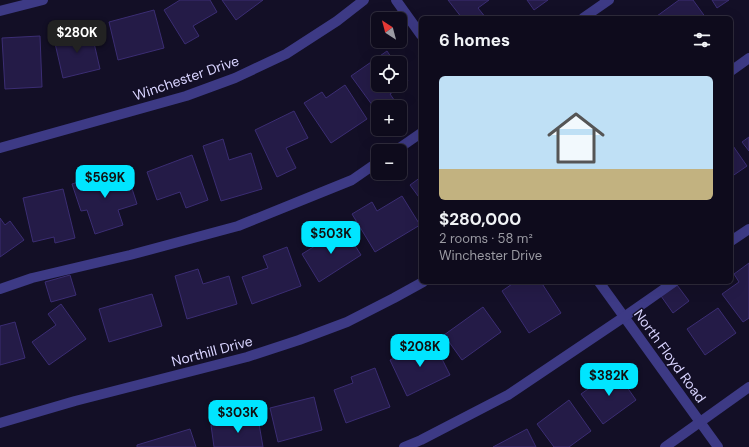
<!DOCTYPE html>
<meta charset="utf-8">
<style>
body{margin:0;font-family:"DM Sans",sans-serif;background:#1c1929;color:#f1f3f6;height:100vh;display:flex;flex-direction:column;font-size:15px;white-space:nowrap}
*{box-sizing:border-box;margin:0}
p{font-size:13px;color:#9b9ba3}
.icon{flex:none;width:22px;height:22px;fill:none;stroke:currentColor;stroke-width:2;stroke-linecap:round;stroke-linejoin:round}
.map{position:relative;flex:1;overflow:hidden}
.side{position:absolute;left:419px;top:16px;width:314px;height:268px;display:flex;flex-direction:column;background:#0e0b1c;border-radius:6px;box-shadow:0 4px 16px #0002,0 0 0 1px #2e2b3b}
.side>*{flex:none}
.needle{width:26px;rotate:324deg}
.fabs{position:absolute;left:371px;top:12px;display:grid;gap:8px}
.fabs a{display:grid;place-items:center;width:36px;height:36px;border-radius:6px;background:#0e0b1c;box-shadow:0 4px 16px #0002,0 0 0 1px #2e2b3b;font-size:20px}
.price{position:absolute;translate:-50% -34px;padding:0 9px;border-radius:8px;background:#00e5ff;color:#111;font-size:13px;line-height:26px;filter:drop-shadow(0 1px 2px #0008)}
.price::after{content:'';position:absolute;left:50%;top:24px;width:12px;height:9px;margin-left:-6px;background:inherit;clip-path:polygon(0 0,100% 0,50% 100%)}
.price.active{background:#222;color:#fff}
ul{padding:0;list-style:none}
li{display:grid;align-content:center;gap:8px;height:212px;padding:0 20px}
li+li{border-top:1px solid #2e2b3b}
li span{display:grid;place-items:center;height:124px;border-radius:6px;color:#555}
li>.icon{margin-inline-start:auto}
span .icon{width:72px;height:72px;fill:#fffc;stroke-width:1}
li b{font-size:17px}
h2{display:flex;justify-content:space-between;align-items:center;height:48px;padding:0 20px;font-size:17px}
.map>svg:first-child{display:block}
.building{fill:#241b47;stroke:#3b2d73}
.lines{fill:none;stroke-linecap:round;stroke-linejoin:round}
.minor{stroke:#3d3a85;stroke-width:10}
.labels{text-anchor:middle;stroke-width:3;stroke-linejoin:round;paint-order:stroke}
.street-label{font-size:14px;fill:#d9d4ff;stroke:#130f26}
</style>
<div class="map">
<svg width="749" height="447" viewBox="0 0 749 447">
<rect width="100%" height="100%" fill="#130f26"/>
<g class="building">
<path d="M 180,0 L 210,0 L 217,12 L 193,26 L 199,36 L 185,44 L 164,10 Z"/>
<path d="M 222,0 L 263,0 L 236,20 Z"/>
<path d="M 448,0 L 489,0 L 478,8 L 486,18 L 462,18 Z"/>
<path d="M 527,0 L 548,0 L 534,10 Z"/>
<path d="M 679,0 L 693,0 L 706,18 L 658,18 L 657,16 Z"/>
<path d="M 712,0 L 729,0 L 717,8 Z"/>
<path d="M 154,10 L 164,48 L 118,60 L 109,22 Z"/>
<path d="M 91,30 L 100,69 L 63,78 L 54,39 Z"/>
<path d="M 40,36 L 42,87 L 5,89 L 2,38 Z"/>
<path d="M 387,51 L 395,63 L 378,63 L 378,85 L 400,85 L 400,69 L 408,81 L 390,94 L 399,107 L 378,107 L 378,113 L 351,76 Z"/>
<path d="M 345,85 L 367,119 L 331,143 L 304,103 L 322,92 L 326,98 Z"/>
<path d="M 294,111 L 308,138 L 286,148 L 296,168 L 277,177 L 255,130 Z"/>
<path d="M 749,137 L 749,151 L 742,142 Z"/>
<path d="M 223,139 L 229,160 L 251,153 L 262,189 L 221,201 L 203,146 Z"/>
<path d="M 731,143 L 747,166 L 731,177 Z"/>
<path d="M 192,155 L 208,200 L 186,208 L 180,192 L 157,200 L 147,172 Z"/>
<path d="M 125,167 L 137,204 L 118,210 L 123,225 L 95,234 L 87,210 L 81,211 L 72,184 Z"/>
<path d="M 421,177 L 421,200 L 410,185 Z"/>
<path d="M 63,189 L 75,238 L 55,243 L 54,237 L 33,242 L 23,198 Z"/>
<path d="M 402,196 L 420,225 L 375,252 L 352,214 L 372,202 L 377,211 Z"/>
<path d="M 0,218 L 5,225 L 10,221 L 24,240 L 0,257 Z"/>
<path d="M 344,228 L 361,255 L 319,282 L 302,254 Z"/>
<path d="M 287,247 L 301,286 L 252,304 L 242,277 L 268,268 L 263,256 Z"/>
<path d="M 749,263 L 749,318 L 743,322 L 722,294 L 739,282 L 734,274 Z"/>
<path d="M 198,269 L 203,284 L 229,276 L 237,304 L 187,319 L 175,276 Z"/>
<path d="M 70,275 L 76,295 L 51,302 L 45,282 Z"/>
<path d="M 515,282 L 541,282 L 561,313 L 529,333 L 502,291 Z"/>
<path d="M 677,285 L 689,301 L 673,313 L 661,296 Z"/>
<path d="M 152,294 L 162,326 L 109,342 L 99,309 Z"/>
<path d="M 61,304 L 86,339 L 49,365 L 32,342 L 56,325 L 48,314 Z"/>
<path d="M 483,307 L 501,332 L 462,360 L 444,335 Z"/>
<path d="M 718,308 L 736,333 L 705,355 L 687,329 Z"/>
<path d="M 15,322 L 25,358 L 0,365 L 0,326 Z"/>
<path d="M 432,339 L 450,375 L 407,396 L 390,360 Z"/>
<path d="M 375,368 L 390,407 L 346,423 L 334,390 L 353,383 L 351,377 Z"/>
<path d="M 615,370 L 636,400 L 603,424 L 581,394 Z"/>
<path d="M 314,397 L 322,430 L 278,442 L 270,408 Z"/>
<path d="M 569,400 L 591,431 L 569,447 L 554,447 L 537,424 Z"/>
<path d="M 258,418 L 263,447 L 214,447 L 211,425 Z"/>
<path d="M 190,429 L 196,447 L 137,447 L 137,445 Z"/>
<path d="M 527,429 L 536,447 L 493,447 Z"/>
</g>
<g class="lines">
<g class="minor">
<path d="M 396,0 L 421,35"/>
<path d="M 0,11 L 43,0"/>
<path d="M 583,18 L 609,0"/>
<path d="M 731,71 L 749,58"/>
<path d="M 0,148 L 186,96 L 235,78 L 286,54 L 337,21 L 364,0"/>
<path d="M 395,151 L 421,133"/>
<path d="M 731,241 L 749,229"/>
<path d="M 599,282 L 718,447"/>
<path d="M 0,289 L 32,278 L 130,255 L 238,226 L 352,180 L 378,162"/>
<path d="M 0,423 L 75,401 L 247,357 L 299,340 L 347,322 L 394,298 L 423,282"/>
<path d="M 404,447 L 421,440 L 508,395 L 624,317 L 674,282"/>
<path d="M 665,447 L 749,387"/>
</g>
</g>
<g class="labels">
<g class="street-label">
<text transform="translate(186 78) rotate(-19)" y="5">Winchester Drive</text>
<text transform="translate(212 351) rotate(-15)" y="5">Northill Drive</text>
<text transform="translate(670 356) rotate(54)" y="5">North Floyd Road</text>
</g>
</g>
</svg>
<div class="fabs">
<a><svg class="needle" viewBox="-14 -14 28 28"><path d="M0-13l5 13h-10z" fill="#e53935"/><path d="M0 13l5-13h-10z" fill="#9b9ba3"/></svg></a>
<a><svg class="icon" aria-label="locate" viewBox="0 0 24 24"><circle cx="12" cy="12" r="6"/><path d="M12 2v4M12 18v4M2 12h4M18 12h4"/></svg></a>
<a>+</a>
<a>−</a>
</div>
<b class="price active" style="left:77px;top:54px">$280K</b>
<b class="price" style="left:105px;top:199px">$569K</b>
<b class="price" style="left:331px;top:255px">$503K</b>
<b class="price" style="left:420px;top:368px">$208K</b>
<b class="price" style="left:609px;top:397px">$382K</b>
<b class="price" style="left:238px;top:434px">$303K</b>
<section class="side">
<h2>6 homes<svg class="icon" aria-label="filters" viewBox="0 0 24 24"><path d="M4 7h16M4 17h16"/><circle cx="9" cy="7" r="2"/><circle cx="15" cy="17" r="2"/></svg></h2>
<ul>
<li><span style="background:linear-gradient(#bfe0f5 75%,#c2b280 0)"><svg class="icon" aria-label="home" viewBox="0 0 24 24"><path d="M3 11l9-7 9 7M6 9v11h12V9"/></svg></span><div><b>$280,000</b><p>2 rooms · 58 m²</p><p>Winchester Drive</p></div></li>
</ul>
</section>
</div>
